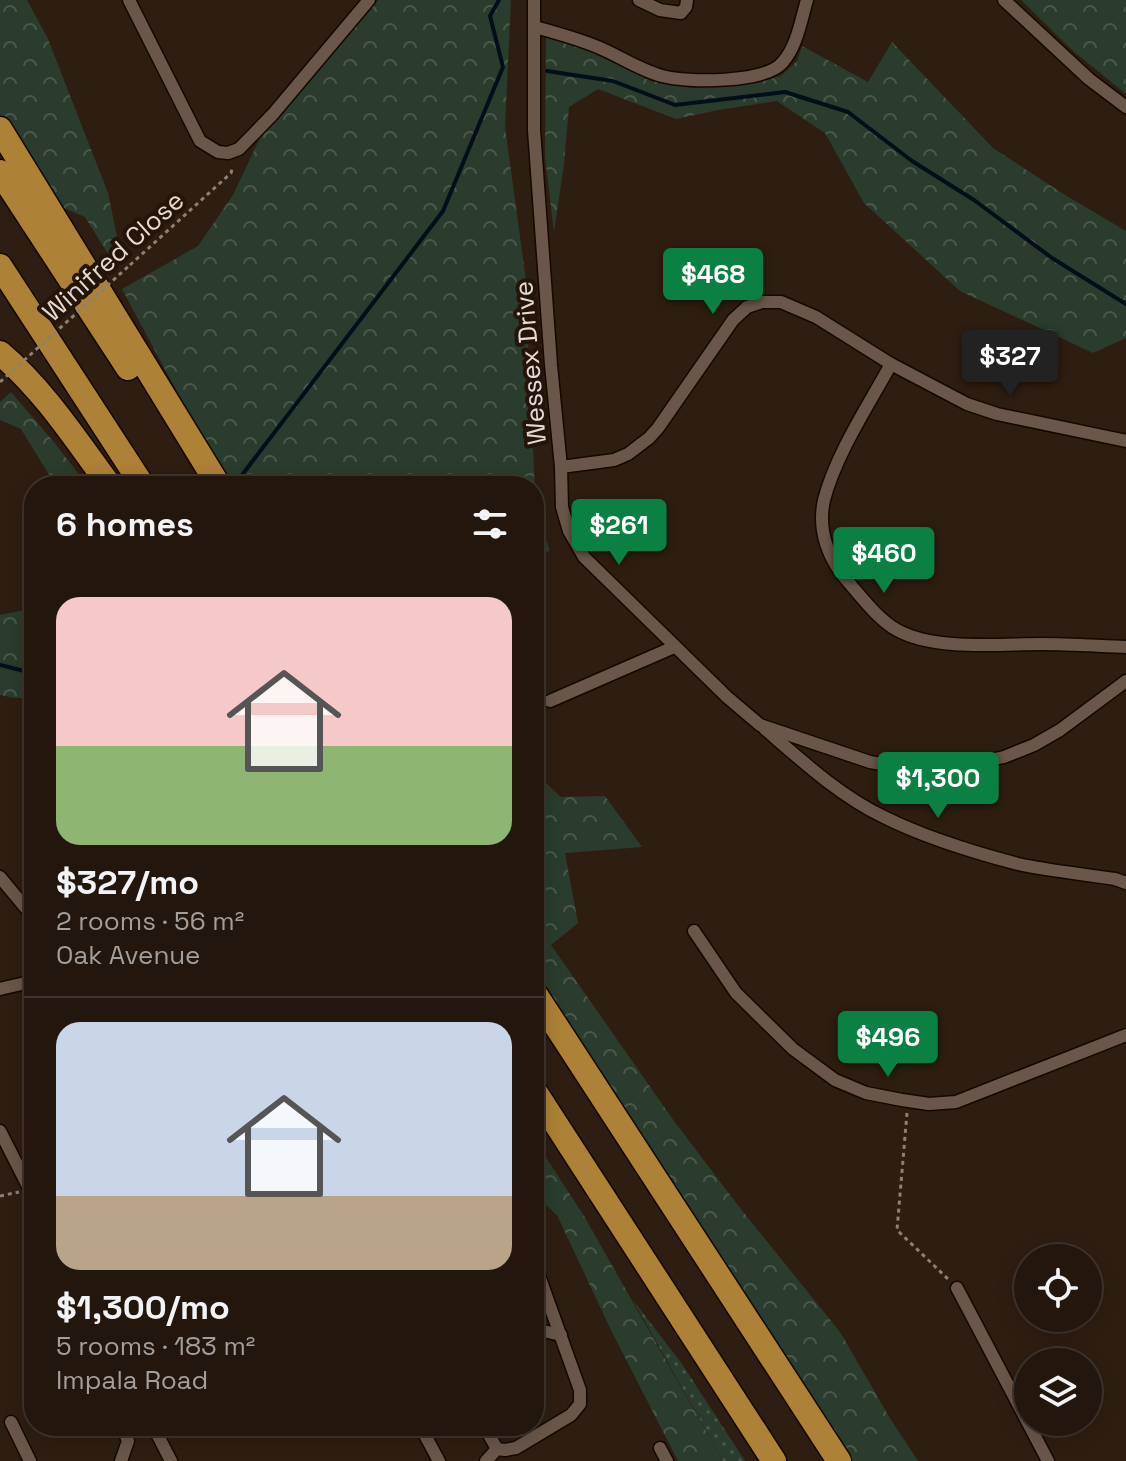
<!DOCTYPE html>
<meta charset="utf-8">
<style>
body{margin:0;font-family:"Space Grotesk",sans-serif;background:#2e231b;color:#f1f3f6;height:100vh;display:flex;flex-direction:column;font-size:30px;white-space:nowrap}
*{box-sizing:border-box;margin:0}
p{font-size:26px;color:#a29f9d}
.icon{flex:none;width:44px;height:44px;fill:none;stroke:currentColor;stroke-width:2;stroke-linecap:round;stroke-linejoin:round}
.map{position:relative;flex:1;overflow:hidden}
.panel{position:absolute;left:24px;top:476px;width:520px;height:960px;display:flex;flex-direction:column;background:#22160d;border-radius:32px;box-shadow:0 4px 20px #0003,0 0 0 2px #3f352e}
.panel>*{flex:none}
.buttons{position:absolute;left:1014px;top:1244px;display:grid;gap:16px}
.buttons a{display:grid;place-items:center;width:88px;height:88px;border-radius:50%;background:#22160d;box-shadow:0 4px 20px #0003,0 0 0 2px #3f352e;font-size:40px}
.price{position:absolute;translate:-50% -68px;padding:0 18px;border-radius:8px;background:#0b8043;color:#fff;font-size:26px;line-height:52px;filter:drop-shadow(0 2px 4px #0008)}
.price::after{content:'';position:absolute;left:50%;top:48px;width:24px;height:18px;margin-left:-12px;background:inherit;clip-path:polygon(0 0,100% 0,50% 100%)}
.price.selected{background:#222;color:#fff}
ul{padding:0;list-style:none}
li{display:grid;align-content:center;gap:16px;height:424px;padding:0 32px}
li+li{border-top:2px solid #3f352e}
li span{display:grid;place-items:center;height:248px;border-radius:24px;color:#555}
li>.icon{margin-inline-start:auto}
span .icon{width:144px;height:144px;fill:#fffc;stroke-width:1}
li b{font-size:34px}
h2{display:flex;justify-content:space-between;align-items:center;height:96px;padding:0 32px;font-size:34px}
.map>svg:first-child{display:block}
.grass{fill:url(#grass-dots)}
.forest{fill:url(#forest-crowns)}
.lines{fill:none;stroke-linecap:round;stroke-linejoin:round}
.stream{stroke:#00101b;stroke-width:4}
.street-casing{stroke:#160801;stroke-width:15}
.highway-casing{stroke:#160801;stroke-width:27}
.path{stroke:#8d8075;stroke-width:3;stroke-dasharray:4 4;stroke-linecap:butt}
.street{stroke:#6a5749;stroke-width:12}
.highway{stroke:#ae8236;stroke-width:24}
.path-bridge{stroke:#8d8075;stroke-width:3;stroke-dasharray:4 4;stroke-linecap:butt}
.labels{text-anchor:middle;stroke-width:8;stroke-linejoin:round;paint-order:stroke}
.street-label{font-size:26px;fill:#e6dbd3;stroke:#241508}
</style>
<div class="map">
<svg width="1126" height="1461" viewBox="0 0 1126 1461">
<defs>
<pattern id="grass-dots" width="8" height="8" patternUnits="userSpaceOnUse" patternTransform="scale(2)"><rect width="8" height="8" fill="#2a3c2d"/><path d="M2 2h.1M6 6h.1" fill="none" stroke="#49584b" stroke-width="1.8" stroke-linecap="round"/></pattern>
<pattern id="forest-crowns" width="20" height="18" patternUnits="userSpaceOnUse" patternTransform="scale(2)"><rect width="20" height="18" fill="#2a3c2d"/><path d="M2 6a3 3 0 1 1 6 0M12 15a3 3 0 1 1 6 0" fill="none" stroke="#49584b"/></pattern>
</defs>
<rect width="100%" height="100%" fill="#2e1e11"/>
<path class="grass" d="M 633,1300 L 682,1364 L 745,1461 L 723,1461 Z"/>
<g class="forest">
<path d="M 0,0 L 27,0 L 48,39 L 108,193 L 120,251 L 110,257 L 85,217 L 50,202 L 0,116 Z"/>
<path d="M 378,0 L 511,0 L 505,127 L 525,273 L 536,514 L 550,550 L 534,561 L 534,486 L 231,486 L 190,416 L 122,289 L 198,246 L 233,195 L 260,138 Z"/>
<path d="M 1021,0 L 1126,0 L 1126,94 L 1072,50 Z"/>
<path d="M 546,36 L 601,55 L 650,81 L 692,88 L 757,83 L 781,76 L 797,61 L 802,46 L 868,82 L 892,42 L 993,148 L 1065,195 L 1126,231 L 1126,338 L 1093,353 L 960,291 L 864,203 L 825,133 L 777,101 L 718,110 L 676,119 L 598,89 L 569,107 L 564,164 L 554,232 L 545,157 Z"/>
<path d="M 11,392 L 53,441 L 88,486 L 56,486 L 21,429 L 0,420 L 0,402 Z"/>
<path d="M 34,608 L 34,698 L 15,698 L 0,695 L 0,615 Z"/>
<path d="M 534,772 L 561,797 L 605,796 L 642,847 L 565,853 L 578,923 L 551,945 L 674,1121 L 740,1208 L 840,1332 L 891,1420 L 918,1461 L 851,1461 L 689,1208 L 608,1088 L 534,973 Z"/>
<path d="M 534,1139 L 584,1216 L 723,1461 L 678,1461 L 610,1328 L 557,1215 L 534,1194 Z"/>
</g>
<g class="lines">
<g class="stream">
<path d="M 547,71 L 613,81 L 675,105 L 785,92 L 848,112 L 912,161 L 974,200 L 1052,258 L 1126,304"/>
<path d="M 242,475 L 443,211 L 503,67 L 490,16 L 499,0"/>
<path d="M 0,665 L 28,672 L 34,671"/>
</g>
<g class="street-casing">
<g id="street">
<path d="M 129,0 L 200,141 L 218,152 L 228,153 L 239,149 L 273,114 L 369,0"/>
<path d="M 534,0 L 534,130 L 551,365 L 561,467 L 562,507 L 569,531 L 584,557 L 727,697 L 760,725 L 870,762 L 912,769 L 948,769 L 1004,757 L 1034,745 L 1060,730 L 1126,681"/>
<path d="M 639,0 L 660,10 L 681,13 L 686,7 L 687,0"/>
<path d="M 1004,0 L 1089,79 L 1126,107"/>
<path d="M 535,27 C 557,33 579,39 600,48 C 621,57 640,70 662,76 C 688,83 764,83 782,63 C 797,47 801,20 807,0"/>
<path d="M 891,364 C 868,406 836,454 824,500 C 817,531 829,561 850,584 C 864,600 879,620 897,630 C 935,651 999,644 1041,644 C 1069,644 1098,646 1126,647"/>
<path d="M 561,467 L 614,460 L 628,454 L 649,438 L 658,428 L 733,320 L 747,307 L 762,302 L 781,302 L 816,317 L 891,364 L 967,404 L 997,414 L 1126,441"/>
<path d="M 550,701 L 674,647"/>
<path d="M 765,729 C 802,761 840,796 884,817 C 922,836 976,853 1018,864 C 1050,871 1083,874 1115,879 L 1126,883"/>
<path d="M 0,877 L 34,918"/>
<path d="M 694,931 L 736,993 L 793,1049 L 835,1080 L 866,1093 L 902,1100 L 929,1104 L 956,1102 L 1126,1035"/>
<path d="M 0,989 L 34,981"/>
<path d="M 0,1131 L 34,1198"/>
<path d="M 957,1288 L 1048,1461"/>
<path d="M 534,1329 L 561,1335"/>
<path d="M 11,1422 L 30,1461"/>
<path d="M 153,1426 L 171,1461"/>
<path d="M 420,1426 L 439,1461"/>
<path d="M 484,1426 L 497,1449"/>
<path d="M 660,1448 L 667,1461"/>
<path d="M 497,1449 L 505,1450 L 516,1448 L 571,1415 L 580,1404 L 580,1390 L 537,1270"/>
<path d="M 121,1461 L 128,1441 L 122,1426"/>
<path d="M 486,1461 L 497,1449"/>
</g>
</g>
<g class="highway-casing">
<g id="highway">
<path d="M 0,129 L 219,486"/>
<path d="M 0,172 L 128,368"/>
<path d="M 0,266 L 143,486"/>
<path d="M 0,353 C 44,390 76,440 110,486"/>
<path d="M 534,992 L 839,1461"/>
<path d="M 534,1090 L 774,1461"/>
</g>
</g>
<g class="path">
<path d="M 130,265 L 231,173 L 233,166"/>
<path d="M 907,1113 L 897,1230 L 948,1279"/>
<path d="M 0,1196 L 19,1192"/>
</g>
<use href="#street" class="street"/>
<use href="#highway" class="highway"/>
<path class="path-bridge" d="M 0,382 L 130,265"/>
</g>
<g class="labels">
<g class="street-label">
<text transform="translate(113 256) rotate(-42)" y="9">Winifred Close</text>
<text transform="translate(530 363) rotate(-95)" y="9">Wessex Drive</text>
</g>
</g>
</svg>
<div class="buttons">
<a><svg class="icon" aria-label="locate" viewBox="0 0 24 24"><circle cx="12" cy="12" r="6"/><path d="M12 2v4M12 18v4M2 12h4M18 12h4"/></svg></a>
<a><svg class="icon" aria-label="layers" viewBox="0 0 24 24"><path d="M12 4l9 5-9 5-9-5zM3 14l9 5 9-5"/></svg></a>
</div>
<b class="price" style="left:713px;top:316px">$468</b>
<b class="price selected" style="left:1010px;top:398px">$327</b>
<b class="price" style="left:619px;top:567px">$261</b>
<b class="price" style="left:884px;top:595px">$460</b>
<b class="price" style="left:938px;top:820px">$1,300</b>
<b class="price" style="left:888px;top:1079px">$496</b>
<section class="panel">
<h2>6 homes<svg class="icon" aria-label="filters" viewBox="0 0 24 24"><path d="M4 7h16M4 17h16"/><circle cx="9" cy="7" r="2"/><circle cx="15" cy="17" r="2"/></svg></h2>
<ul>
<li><span style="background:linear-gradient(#f6c9c9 60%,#8fb573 0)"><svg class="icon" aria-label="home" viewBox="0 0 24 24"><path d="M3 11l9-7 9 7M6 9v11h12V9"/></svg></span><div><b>$327/mo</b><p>2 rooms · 56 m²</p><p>Oak Avenue</p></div></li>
<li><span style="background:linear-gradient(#c9d6e8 70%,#b9a48a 0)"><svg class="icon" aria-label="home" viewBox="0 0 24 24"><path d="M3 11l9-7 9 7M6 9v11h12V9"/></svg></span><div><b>$1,300/mo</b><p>5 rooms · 183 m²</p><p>Impala Road</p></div></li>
</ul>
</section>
</div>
